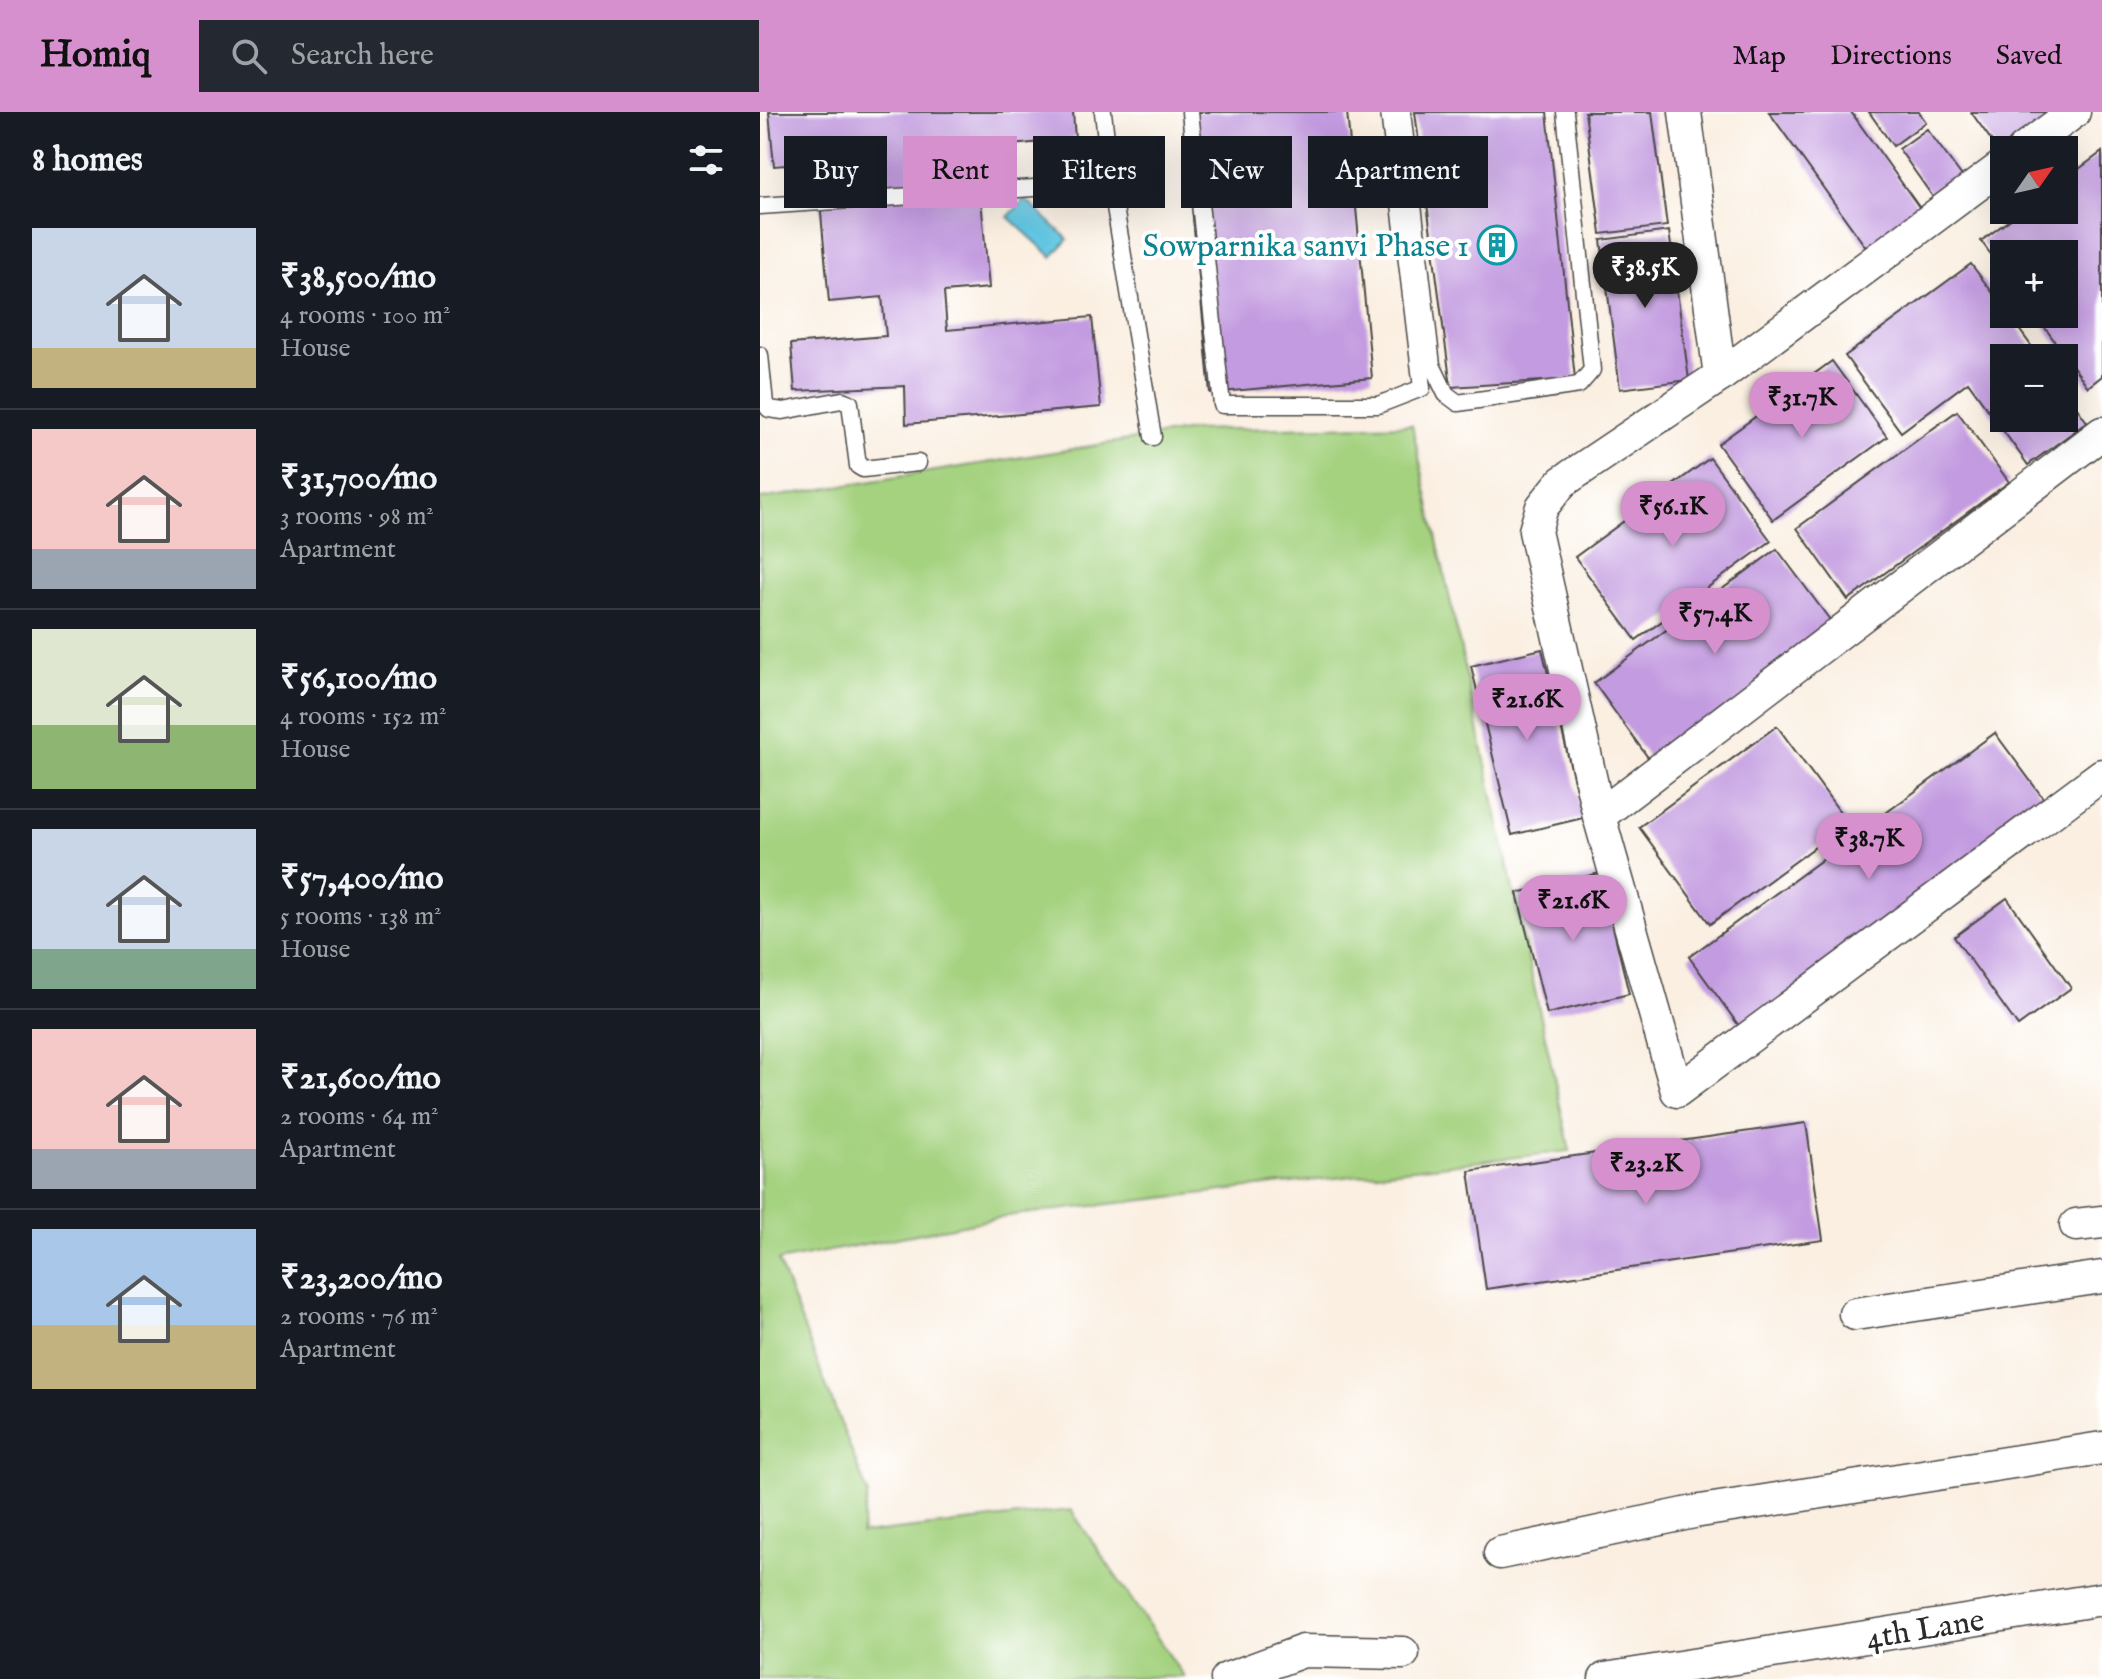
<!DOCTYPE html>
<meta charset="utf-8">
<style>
body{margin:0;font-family:"IM FELL English",serif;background:#242831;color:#f1f3f6;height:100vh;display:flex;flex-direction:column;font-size:30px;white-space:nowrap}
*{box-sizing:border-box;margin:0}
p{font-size:26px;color:#9ea1a6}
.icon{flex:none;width:44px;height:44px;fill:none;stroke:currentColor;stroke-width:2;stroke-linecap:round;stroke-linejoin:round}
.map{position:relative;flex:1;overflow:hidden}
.details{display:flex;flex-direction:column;background:#171b24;width:760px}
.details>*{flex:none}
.hud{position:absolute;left:24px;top:24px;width:760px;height:72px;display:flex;gap:16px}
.needle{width:52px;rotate:56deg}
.fabs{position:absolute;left:1230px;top:24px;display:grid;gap:16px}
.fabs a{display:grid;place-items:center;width:88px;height:88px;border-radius:0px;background:#171b24;box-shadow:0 8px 32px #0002;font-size:40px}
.price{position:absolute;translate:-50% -68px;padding:0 18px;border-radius:28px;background:#d690ce;color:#111;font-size:26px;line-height:52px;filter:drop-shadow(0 2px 4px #0008)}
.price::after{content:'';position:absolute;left:50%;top:48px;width:24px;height:18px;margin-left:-12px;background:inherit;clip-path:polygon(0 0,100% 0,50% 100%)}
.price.selected{background:#222;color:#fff}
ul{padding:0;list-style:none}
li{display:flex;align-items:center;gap:24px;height:200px;padding:0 32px}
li+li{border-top:2px solid #363941}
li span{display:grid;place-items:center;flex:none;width:224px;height:160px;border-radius:0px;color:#555}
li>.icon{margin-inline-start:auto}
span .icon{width:96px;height:96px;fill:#fffc;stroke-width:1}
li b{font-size:34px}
h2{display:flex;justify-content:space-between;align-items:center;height:96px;padding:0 32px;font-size:34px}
.chip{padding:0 28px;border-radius:0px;background:#171b24;box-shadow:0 8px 32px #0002;font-size:28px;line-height:72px}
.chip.selected{background:#d690ce;color:#111}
header{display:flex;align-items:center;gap:48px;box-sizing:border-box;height:112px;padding:0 40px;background:#d690ce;color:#111}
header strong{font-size:38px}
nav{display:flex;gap:44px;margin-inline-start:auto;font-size:28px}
.search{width:560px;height:72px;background:#242831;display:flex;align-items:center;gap:20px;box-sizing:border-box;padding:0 28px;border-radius:0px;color:#9ea1a6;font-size:30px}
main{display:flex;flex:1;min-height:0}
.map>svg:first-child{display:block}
.green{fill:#a4d27f;stroke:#687e55;stroke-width:2}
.water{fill:#64c6e2;stroke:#487886;stroke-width:2}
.building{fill:#c39be0}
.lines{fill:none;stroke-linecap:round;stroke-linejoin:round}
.lane-casing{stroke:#4a4846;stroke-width:19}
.street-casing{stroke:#4a4846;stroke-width:35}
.lane{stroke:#fff;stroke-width:16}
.street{stroke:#fff;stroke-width:32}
.labels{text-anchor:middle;stroke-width:8;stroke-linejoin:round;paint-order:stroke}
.culture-label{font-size:32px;fill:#0d838f;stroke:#fff;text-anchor:end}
.street-label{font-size:32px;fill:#2b2b2b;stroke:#fff}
</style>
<header>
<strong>Homiq</strong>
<div class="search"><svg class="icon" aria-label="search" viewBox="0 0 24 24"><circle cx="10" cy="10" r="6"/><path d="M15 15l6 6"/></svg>Search here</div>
<nav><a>Map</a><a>Directions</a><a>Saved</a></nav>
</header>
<main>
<section class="details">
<h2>8 homes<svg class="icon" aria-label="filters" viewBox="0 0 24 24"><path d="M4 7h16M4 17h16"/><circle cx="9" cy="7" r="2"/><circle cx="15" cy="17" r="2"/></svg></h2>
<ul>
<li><span style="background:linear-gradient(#c9d6e8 75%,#c2b280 0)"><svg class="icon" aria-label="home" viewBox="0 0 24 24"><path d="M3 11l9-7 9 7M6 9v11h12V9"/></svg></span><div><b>₹38,500/mo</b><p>4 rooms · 100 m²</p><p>House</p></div></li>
<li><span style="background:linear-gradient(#f6c9c9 75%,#9aa5b1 0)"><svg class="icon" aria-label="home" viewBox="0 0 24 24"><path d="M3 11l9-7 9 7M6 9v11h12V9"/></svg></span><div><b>₹31,700/mo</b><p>3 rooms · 98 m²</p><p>Apartment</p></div></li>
<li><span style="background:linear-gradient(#dfe7d0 60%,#8fb573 0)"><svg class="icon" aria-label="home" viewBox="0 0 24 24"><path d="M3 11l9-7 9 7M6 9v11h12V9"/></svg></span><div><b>₹56,100/mo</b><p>4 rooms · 152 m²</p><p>House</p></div></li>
<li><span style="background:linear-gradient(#c9d6e8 75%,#7fa58c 0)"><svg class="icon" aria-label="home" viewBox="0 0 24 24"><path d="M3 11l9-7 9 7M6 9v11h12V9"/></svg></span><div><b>₹57,400/mo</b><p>5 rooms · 138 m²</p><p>House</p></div></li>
<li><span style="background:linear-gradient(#f6c9c9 75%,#9aa5b1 0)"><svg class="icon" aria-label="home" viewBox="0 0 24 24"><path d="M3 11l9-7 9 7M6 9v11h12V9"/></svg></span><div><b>₹21,600/mo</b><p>2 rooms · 64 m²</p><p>Apartment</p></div></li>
<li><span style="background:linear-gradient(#a9c7e8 60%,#c2b280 0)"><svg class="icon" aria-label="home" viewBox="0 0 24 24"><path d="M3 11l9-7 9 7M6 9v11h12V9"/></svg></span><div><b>₹23,200/mo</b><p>2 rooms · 76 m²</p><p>Apartment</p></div></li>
</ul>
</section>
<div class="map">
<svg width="1342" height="1567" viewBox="0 0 1342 1567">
<rect width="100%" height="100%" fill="#fff"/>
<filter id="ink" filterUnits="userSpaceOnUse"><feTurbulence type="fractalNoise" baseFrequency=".0125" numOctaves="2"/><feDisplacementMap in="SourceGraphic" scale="16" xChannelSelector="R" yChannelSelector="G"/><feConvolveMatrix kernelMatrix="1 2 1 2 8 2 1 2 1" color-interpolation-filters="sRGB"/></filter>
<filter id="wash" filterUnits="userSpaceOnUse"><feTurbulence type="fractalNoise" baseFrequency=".006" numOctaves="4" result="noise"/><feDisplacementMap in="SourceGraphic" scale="32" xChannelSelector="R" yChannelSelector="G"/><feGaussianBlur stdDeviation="1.8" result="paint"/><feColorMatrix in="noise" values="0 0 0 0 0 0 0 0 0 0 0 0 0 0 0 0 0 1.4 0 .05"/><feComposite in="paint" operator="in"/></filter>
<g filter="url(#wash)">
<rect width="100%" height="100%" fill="#faefe1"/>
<path class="green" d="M 652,313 L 810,1039 L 254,1103 L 18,1149 L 108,1382 L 101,1422 L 311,1398 L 424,1565 L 0,1567 L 0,387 L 432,318 Z"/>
<path class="water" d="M 265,87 L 308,127 L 292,145 L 248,105 Z"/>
<g id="blocks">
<g class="building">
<path d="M 9,0 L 313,0 L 315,27 L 171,40 L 174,80 L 220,76 L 229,176 L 184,180 L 187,218 L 332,205 L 341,295 L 146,312 L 145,274 L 35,279 L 31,232 L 126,224 L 122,185 L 69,190 L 60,90 L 113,85 L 109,46 L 14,54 Z"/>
<path d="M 423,0 L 587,0 L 612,266 L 450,281 Z"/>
<path d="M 655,0 L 787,0 L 815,267 L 691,275 Z"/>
<path d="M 825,0 L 892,0 L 907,114 L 841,122 Z"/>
<path d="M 1009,0 L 1091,0 L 1164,102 L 1110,141 Z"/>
<path d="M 1109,0 L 1159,0 L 1166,10 L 1133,34 Z"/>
<path d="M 1211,0 L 1306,0 L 1244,46 Z"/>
<path d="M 1167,17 L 1207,71 L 1178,92 L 1139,37 Z"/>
<path d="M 1342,40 L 1342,264 L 1328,275 L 1275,202 L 1304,202 L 1304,142 L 1244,142 L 1244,160 L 1221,129 L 1263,98 L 1304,98 L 1304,68 Z"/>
<path d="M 909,119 L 929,268 L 860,277 L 841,128 Z"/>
<path d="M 1211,152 L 1244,196 L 1244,202 L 1248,202 L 1280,246 L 1244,246 L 1244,306 L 1304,306 L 1304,278 L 1327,310 L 1268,353 L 1208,270 L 1141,320 L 1085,244 Z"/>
<path d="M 1072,249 L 1127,325 L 1013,408 L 958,332 Z"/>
<path d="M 1197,299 L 1249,370 L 1088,488 L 1037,416 Z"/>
<path d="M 950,346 L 1011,429 L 876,528 L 815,445 Z"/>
<path d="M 1017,437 L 1076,516 L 892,651 L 834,571 Z"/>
<path d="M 782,537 L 823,706 L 752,723 L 711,554 Z"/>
<path d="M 1017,614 L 1088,711 L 950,812 L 879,715 Z"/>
<path d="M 1235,621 L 1289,694 L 982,918 L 929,845 Z"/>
<path d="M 840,761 L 869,882 L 787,902 L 757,781 Z"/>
<path d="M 1247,786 L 1311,876 L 1258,914 L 1194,825 Z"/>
<path d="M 1046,1011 L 1063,1128 L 726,1177 L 709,1059 Z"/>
</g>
</g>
</g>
<g filter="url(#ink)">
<use href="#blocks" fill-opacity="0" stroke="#4a4846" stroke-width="2"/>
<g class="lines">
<g class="lane-casing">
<g id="lane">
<path d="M 343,0 L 351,71 L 393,325"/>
<path d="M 430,0 L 462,293 L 618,293 L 662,276 L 629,0"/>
<path d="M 642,0 L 672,253 L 686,282 L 698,291 L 819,273 L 832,258 L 805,0"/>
<path d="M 0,94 L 351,71"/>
<path d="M 0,243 L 5,292 L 9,297 L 23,299 L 82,288 L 90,291 L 98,354 L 103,357 L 158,351"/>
</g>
</g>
<g class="street-casing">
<g id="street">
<path d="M 925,0 L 960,264"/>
<path d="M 1263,38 L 1314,0"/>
<path d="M 1244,53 L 960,264 L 802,370 L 782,395 L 775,419 L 839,704 L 917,979 L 1342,663"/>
<path d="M 839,704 L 1342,321"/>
<path d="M 1316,1113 L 1342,1110"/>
<path d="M 1095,1202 L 1342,1165"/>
<path d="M 740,1441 L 934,1400 L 1342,1336"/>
<path d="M 467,1567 L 543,1539 L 643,1541"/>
<path d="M 845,1567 L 1342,1487"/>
</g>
</g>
<use href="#lane" class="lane"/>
<use href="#street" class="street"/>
</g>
</g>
<defs>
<g id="building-ring" transform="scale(2)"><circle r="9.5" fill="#fff" stroke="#0f9aa8" stroke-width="1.5"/><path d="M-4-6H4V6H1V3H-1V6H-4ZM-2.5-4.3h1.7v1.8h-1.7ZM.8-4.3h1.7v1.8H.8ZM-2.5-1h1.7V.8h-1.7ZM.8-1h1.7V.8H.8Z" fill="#0f9aa8"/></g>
</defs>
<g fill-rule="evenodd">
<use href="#building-ring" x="737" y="133"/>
</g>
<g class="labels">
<g class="culture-label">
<text x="709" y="144">Sowparnika sanvi Phase 1</text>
</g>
<g class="street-label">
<text transform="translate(1165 1516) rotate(-9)" y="11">4th Lane</text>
</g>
</g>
</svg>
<div class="fabs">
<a><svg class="needle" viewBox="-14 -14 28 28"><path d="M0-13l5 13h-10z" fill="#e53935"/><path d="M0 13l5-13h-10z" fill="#9ea1a6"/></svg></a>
<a>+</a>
<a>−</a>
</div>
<b class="price selected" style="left:885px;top:198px">₹38.5K</b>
<b class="price" style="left:1042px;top:328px">₹31.7K</b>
<b class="price" style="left:913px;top:437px">₹56.1K</b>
<b class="price" style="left:955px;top:544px">₹57.4K</b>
<b class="price" style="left:767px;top:630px">₹21.6K</b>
<b class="price" style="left:1109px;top:769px">₹38.7K</b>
<b class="price" style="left:813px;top:831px">₹21.6K</b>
<b class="price" style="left:886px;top:1094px">₹23.2K</b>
<div class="hud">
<a class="chip">Buy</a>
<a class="chip selected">Rent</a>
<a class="chip">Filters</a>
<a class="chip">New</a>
<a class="chip">Apartment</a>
</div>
</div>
</main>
